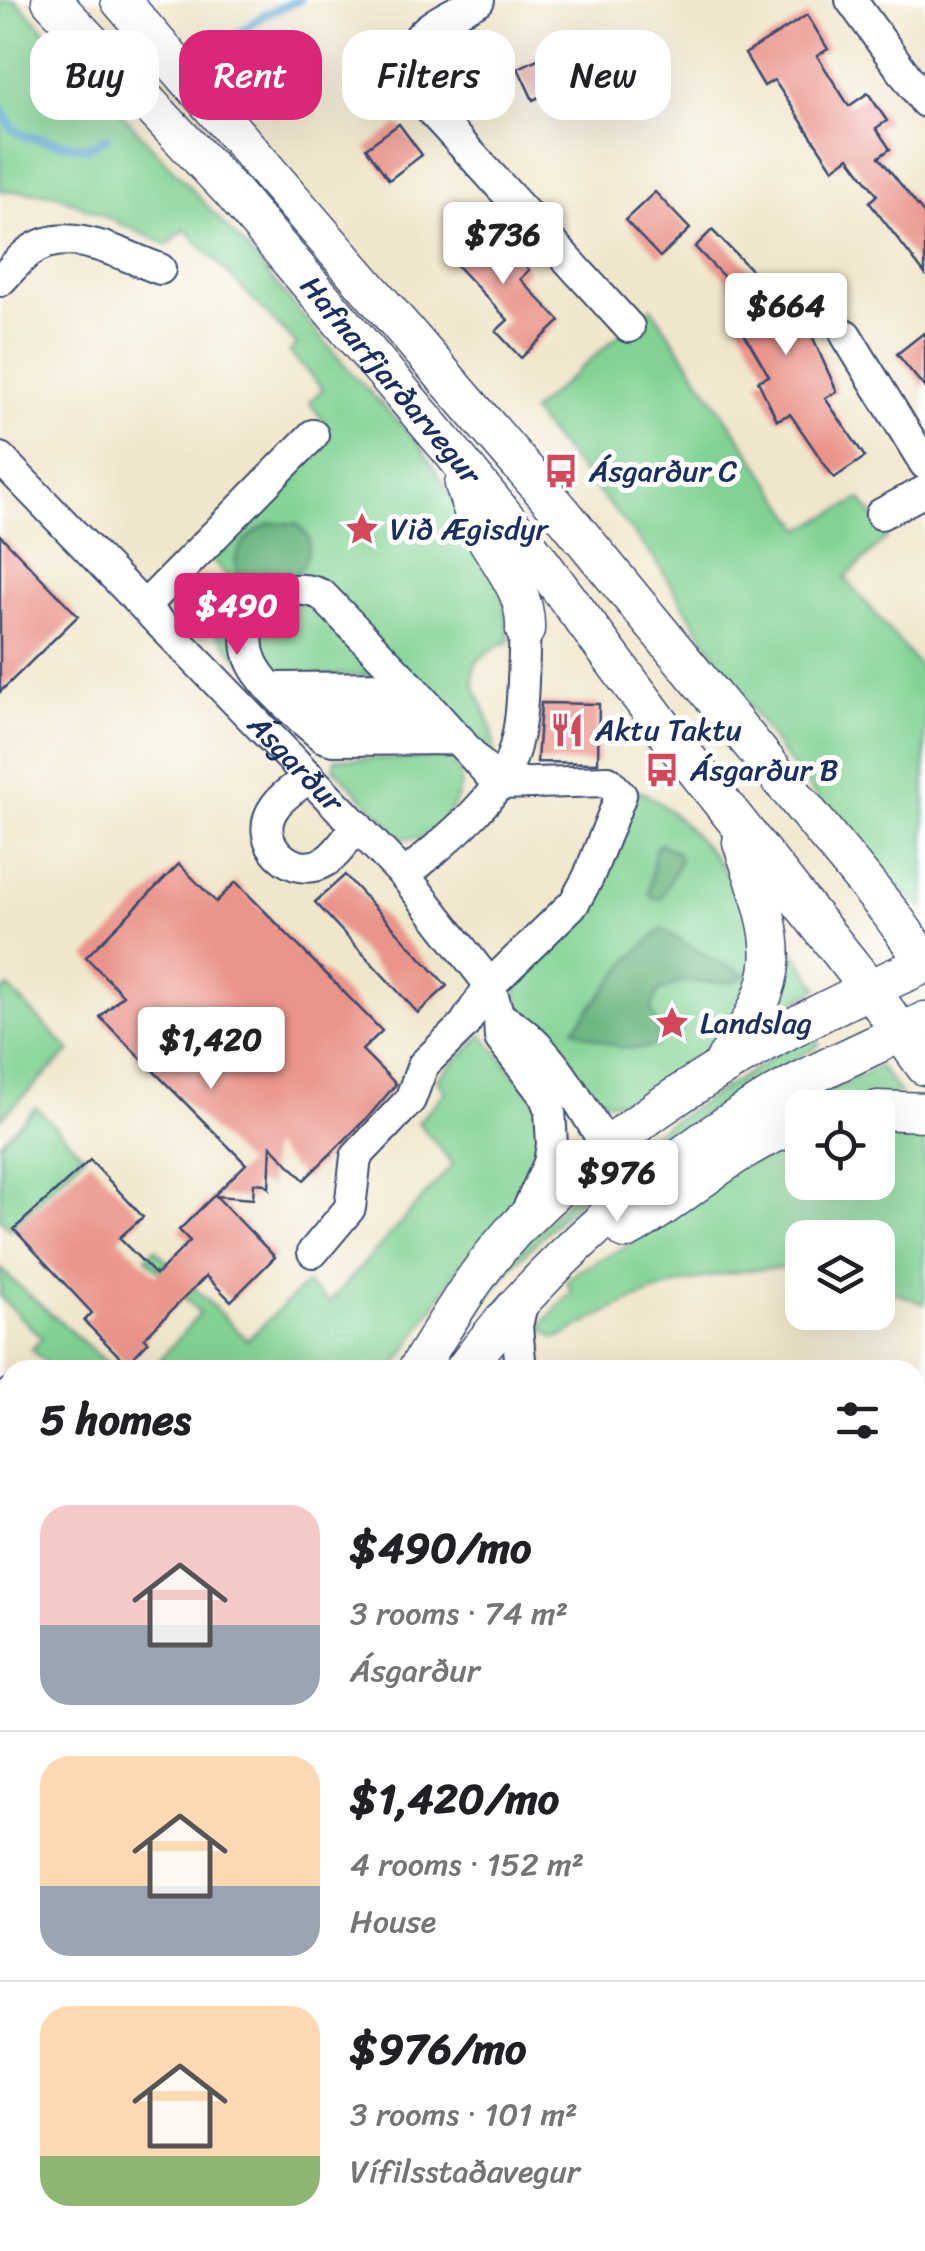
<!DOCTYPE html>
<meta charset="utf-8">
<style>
body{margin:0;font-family:Sriracha,sans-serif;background:#f2f2f2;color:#202124;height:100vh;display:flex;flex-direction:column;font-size:38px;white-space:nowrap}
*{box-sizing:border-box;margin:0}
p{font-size:32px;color:#757577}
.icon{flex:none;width:55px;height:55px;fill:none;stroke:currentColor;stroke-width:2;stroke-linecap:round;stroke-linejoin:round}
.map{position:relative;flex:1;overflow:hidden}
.side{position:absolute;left:0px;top:1360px;width:925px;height:892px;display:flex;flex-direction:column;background:#fff;border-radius:30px 30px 0 0;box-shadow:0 10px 40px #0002}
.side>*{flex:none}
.guide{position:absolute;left:30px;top:30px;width:865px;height:90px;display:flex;gap:20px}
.fabs{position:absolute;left:785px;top:1090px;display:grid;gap:20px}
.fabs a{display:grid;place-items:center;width:110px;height:110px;border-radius:20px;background:#fff;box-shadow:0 10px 40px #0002;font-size:50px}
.price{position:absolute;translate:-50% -85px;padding:0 22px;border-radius:10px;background:#fff;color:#222;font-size:32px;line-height:65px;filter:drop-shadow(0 2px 5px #0008)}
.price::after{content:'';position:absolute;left:50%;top:60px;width:30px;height:22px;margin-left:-15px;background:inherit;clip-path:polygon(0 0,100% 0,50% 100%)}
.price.current{background:#db2777;color:#fff}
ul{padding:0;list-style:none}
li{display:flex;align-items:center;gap:30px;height:250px;padding:0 40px}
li+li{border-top:2px solid #e0e0e0}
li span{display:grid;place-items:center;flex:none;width:280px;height:200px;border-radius:30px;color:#555}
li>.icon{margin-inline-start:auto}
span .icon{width:120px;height:120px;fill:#fffc;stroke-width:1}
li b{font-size:42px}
h2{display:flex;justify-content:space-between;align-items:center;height:120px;padding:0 40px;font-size:42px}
.pill{padding:0 35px;border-radius:30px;background:#fff;box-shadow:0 10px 40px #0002;font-size:35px;line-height:90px}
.pill.current{background:#db2777;color:#fff}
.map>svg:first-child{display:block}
.green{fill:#81d293;stroke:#4e8078;stroke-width:2.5}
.forest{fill:#68b47d;stroke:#42726e;stroke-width:2.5}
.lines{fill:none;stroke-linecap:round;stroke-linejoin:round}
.stream{stroke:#5ca6d4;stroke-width:9}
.building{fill:#ea958b}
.minor-casing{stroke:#3b4a6e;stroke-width:34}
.major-casing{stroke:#3b4a6e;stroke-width:41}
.minor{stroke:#fff;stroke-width:30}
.major{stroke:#fff;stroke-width:38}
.labels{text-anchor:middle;stroke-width:10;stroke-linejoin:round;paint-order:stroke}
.street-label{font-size:30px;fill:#1b2f5e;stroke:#fff}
.poi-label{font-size:30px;fill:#1b2f5e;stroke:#fff;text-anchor:start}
</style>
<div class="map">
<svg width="925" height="2251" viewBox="0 0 925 2251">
<rect width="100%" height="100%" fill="#fff"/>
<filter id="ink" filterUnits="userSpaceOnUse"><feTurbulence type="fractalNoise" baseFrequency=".01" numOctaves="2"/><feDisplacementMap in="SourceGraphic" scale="20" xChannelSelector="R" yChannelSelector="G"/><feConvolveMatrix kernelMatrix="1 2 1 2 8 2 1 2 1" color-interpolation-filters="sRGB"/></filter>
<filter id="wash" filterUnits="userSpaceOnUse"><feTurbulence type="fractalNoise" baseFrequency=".0048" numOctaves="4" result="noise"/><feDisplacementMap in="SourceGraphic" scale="40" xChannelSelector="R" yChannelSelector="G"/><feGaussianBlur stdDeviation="2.25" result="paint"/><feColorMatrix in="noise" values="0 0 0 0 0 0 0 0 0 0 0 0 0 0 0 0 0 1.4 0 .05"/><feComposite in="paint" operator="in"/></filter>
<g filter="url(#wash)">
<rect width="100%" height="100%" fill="#f0e6cb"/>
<g class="green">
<path d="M 0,0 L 16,0 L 246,248 L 351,373 L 418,442 L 500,576 L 510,641 C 433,670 502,705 493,755 L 430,686 L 289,581 L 241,662 L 215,631 L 248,597 L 208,556 L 325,432 L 323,420 L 309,402 L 323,389 L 289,352 L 297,345 L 185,229 L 168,245 L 55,194 L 0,190 Z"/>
<path d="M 651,307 L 802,529 L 861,499 L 887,537 L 845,578 L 925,673 L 925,909 L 877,872 L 783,755 L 718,660 L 655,559 L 531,412 Z"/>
<path d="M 285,602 L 320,606 L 387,676 L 279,674 L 265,664 L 258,650 L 269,610 Z"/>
<path d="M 451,758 C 456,765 461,770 461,780 C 461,801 439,832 419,838 C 411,840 402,838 394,837 L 391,827 L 334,768 L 335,759 Z"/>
<path d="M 637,790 C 671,803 732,871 745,905 C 752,926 759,959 755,981 C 752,990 719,1044 712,1053 C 695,1072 629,1109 604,1100 C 574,1089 554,1053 534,1030 C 513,1004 511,982 533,956 L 549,954 L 577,928 L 589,911 L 594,886 Z"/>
<path d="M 788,943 L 819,988 L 773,1014 Z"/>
<path d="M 8,987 L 70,1051 L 0,1119 L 0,995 Z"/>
<path d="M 813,1032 L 819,1045 L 690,1122 L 631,1167 L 625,1168 L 624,1152 Z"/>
<path d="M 483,1035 L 538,1102 L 543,1135 L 526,1191 L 461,1265 L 393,1370 L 151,1370 L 200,1313 L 146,1258 L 155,1249 L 247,1340 L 306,1284 L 329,1303 L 453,1164 L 418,1122 L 446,1092 L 437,1079 Z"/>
<path d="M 879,1066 L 900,1093 L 829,1107 L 805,1107 L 803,1104 Z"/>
<path d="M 36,1107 L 84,1156 L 10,1229 L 0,1219 L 0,1142 Z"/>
<path d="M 878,1121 L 925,1124 L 925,1304 L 893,1292 L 878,1279 L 878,1238 L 802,1238 L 802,1268 C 714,1267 639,1290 564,1336 L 555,1338 L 540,1327 L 572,1291 L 566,1281 L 580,1270 L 629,1245 L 736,1166 L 802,1136 L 802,1182 L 878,1182 Z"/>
<path d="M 577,1192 L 581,1198 L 514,1264 L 483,1303 L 444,1370 L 436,1370 L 519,1248 Z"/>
<path d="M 0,1268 L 11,1279 L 115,1370 L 53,1370 L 32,1349 L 42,1338 L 0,1297 Z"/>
<path d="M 10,2113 L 10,2193 L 0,2183 L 0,2127 Z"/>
</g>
<g class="forest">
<path d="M 271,523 L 297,524 L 309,538 C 308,577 283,589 246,587 C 221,561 245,535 271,523 Z"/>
<path d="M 660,844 L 677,852 L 680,860 L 661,899 L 654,899 L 649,894 L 655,849 Z"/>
<path d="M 662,929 L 713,960 L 748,975 L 732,982 L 680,982 L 658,992 L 651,1009 L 657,1025 L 657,1045 C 626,1055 603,1042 574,1029 L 630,959 Z"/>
<path d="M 0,2183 L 10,2193 L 10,2232 L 0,2224 Z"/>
<path d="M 25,2243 L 114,2243 L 108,2251 L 36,2251 Z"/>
</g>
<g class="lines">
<g class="stream">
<path d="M 222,46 L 264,15 L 299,0"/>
<path d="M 0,106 L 13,129 L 26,136 L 86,148 L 107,138"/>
</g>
</g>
<g id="blocks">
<g class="building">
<path d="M 807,15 L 828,49 L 817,56 L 849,106 L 868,93 L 887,121 L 876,128 L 890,149 L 879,157 L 925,215 L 925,274 L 869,202 L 877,195 L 849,157 L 833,169 L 774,80 L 764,86 L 745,54 Z"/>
<path d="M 568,45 L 582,77 L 566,84 L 606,66 L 619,93 L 577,113 L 564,85 L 533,100 L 518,68 Z"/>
<path d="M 399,124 L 422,155 L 389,180 L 366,148 Z"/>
<path d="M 655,192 L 690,229 L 660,257 L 625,220 Z"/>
<path d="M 482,219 L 529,270 L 520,279 L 560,321 L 521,358 L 496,331 L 508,320 L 445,253 Z"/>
<path d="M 712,230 L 771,290 L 783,283 L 805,320 L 837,392 L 825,398 L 865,457 L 834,478 L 790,414 L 777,420 L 758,381 L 769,376 L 732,313 L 749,303 L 695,247 Z"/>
<path d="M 925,332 L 925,388 L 897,354 Z"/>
<path d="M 0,535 L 78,616 L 0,692 Z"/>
<path d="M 541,703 L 599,704 L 598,763 L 537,762 Z"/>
<path d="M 179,864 L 216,902 L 236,882 L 382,1031 L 362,1050 L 396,1084 L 368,1117 L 304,1180 L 271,1146 L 269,1188 L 265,1184 L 254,1183 L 253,1199 L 216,1196 L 275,1257 L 231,1301 L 206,1276 L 144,1338 L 148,1342 L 127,1364 L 84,1321 L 92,1313 L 14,1229 L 90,1160 L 143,1217 L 119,1238 L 156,1275 L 190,1241 L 179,1230 L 246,1164 L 100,1017 L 123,995 L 86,957 Z"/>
<path d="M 345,875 L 447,986 L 418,1013 L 315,902 Z"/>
</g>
</g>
</g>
<g filter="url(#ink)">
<use href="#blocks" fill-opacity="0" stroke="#3b4a6e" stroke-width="2.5"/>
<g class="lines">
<g class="minor-casing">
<g id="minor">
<path d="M 479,0 C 421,30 392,38 427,106 L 629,327"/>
<path d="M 851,0 L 925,102"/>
<path d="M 0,281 C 9,272 18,260 29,252 C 67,223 121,255 160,269"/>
<path d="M 846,335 L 925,464"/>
<path id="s1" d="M 0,458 L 405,876 L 490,985 L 499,1017 L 500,1038 L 544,1095 L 550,1110 L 552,1145 L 549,1163 L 528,1209"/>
<path d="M 881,514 L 925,491"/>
<path d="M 145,606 L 313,435"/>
<path d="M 273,688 L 411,687"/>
<path d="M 300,714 L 434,713"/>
<path d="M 459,739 L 333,740 L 323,737 C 303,721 262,685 252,662 C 232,617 280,575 322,595 L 411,687 L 498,784"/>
<path d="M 310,777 C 298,786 282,795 274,808 C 251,841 293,882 326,861 C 339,853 348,837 357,825"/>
<path d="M 405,876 C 439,844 486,812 507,769 C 526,729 522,674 525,630"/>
<path d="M 499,1017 C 546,1039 580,1104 607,1147"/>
<path d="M 313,1252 L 350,1208 L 356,1157 L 410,1100 L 423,1065 L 464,1025 L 490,985 L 574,903 L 588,878 L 621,795 L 608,781 L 498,784"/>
<path d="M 521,1370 L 517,1326 L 523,1300"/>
<path d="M 0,1402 L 10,1394"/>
<path d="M 0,1448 L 10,1456"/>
<path d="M 915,1861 L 925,1866"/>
<path d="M 915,2144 L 925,2123"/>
<path d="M 543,2251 L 547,2242"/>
<path d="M 869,2251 L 870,2242"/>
</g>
</g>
<g class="major-casing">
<g id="major">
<path id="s2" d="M 51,0 L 232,192 L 453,453 L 530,548 L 677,746 L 869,988 L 925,1066"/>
<path d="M 120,0 L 563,514 L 892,915 L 925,962"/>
<path d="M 464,484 C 469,499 473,515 481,529 C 499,563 527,590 525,630"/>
<path d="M 725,1060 C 791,970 775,940 742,842"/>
<path d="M 878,1110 L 925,1112"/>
<path d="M 626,1230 C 686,1198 734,1142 802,1124"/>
<path d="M 417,1370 C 449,1319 480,1264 523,1221 C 637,1107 778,1028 925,964"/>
<path d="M 464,1370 C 541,1266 661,1161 773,1096 C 822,1068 875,1046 925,1021"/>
<path d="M 0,1940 L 10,1925"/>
<path d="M 0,2009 L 10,1996"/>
</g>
</g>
<use href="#minor" class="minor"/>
<use href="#major" class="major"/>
</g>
</g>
<defs>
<g id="bus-bare" transform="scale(2.7)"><path d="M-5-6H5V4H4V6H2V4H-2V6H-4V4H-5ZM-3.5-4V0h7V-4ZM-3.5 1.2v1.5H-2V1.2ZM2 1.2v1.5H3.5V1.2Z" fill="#d1495b" stroke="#fff" stroke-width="2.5" paint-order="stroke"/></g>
<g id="sight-bare" transform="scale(2.7)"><path d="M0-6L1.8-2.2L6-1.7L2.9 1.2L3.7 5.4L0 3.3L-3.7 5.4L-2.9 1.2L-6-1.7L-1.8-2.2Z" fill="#d1495b" stroke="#fff" stroke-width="2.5" paint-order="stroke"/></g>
<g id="restaurant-bare" transform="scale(2.7)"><path d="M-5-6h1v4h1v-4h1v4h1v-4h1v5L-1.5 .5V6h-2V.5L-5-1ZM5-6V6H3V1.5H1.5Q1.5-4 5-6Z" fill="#d1495b" stroke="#fff" stroke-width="2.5" paint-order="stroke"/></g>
</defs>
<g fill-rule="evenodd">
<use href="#bus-bare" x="561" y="471"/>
<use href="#sight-bare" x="362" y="529"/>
<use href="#restaurant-bare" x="567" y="730"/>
<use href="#bus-bare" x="662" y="770"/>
<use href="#sight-bare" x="672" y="1023"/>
</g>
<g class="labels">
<g class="street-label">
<text dy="10" stroke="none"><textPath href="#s2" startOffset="510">Hafnarfjarðarvegur</textPath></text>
<text dy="10" stroke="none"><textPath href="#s1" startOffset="425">Ásgarður</textPath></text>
</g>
<g class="poi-label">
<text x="589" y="481">Ásgarður C</text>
<text x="390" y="539">Við Ægisdyr</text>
<text x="595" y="740">Aktu Taktu</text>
<text x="690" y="780">Ásgarður B</text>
<text x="700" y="1033">Landslag</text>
</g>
</g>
</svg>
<div class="fabs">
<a><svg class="icon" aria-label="locate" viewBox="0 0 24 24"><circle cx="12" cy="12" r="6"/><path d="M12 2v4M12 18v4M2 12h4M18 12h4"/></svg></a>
<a><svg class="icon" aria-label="layers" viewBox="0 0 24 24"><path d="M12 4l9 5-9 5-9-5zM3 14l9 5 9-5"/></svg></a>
</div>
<b class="price" style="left:503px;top:287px">$736</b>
<b class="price" style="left:786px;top:358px">$664</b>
<b class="price current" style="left:237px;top:658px">$490</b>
<b class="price" style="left:211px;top:1092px">$1,420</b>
<b class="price" style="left:617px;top:1225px">$976</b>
<div class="guide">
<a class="pill">Buy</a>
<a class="pill current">Rent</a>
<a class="pill">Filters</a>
<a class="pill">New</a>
</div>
<section class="side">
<h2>5 homes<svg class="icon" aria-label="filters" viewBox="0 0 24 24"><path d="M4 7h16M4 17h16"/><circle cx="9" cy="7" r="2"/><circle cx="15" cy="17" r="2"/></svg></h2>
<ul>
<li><span style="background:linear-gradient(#f6c9c9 60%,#9aa5b1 0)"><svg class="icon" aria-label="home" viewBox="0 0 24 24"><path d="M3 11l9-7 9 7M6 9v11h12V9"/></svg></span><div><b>$490/mo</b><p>3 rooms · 74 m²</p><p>Ásgarður</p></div></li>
<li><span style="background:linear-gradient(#ffd9b3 65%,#9aa5b1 0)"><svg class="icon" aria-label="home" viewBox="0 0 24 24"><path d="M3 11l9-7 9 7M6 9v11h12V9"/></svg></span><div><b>$1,420/mo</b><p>4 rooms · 152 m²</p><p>House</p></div></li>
<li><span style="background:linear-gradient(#ffd9b3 75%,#8fb573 0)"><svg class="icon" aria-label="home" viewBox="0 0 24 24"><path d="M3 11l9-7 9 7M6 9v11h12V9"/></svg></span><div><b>$976/mo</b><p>3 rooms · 101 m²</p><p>Vífilsstaðavegur</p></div></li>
</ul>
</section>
</div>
